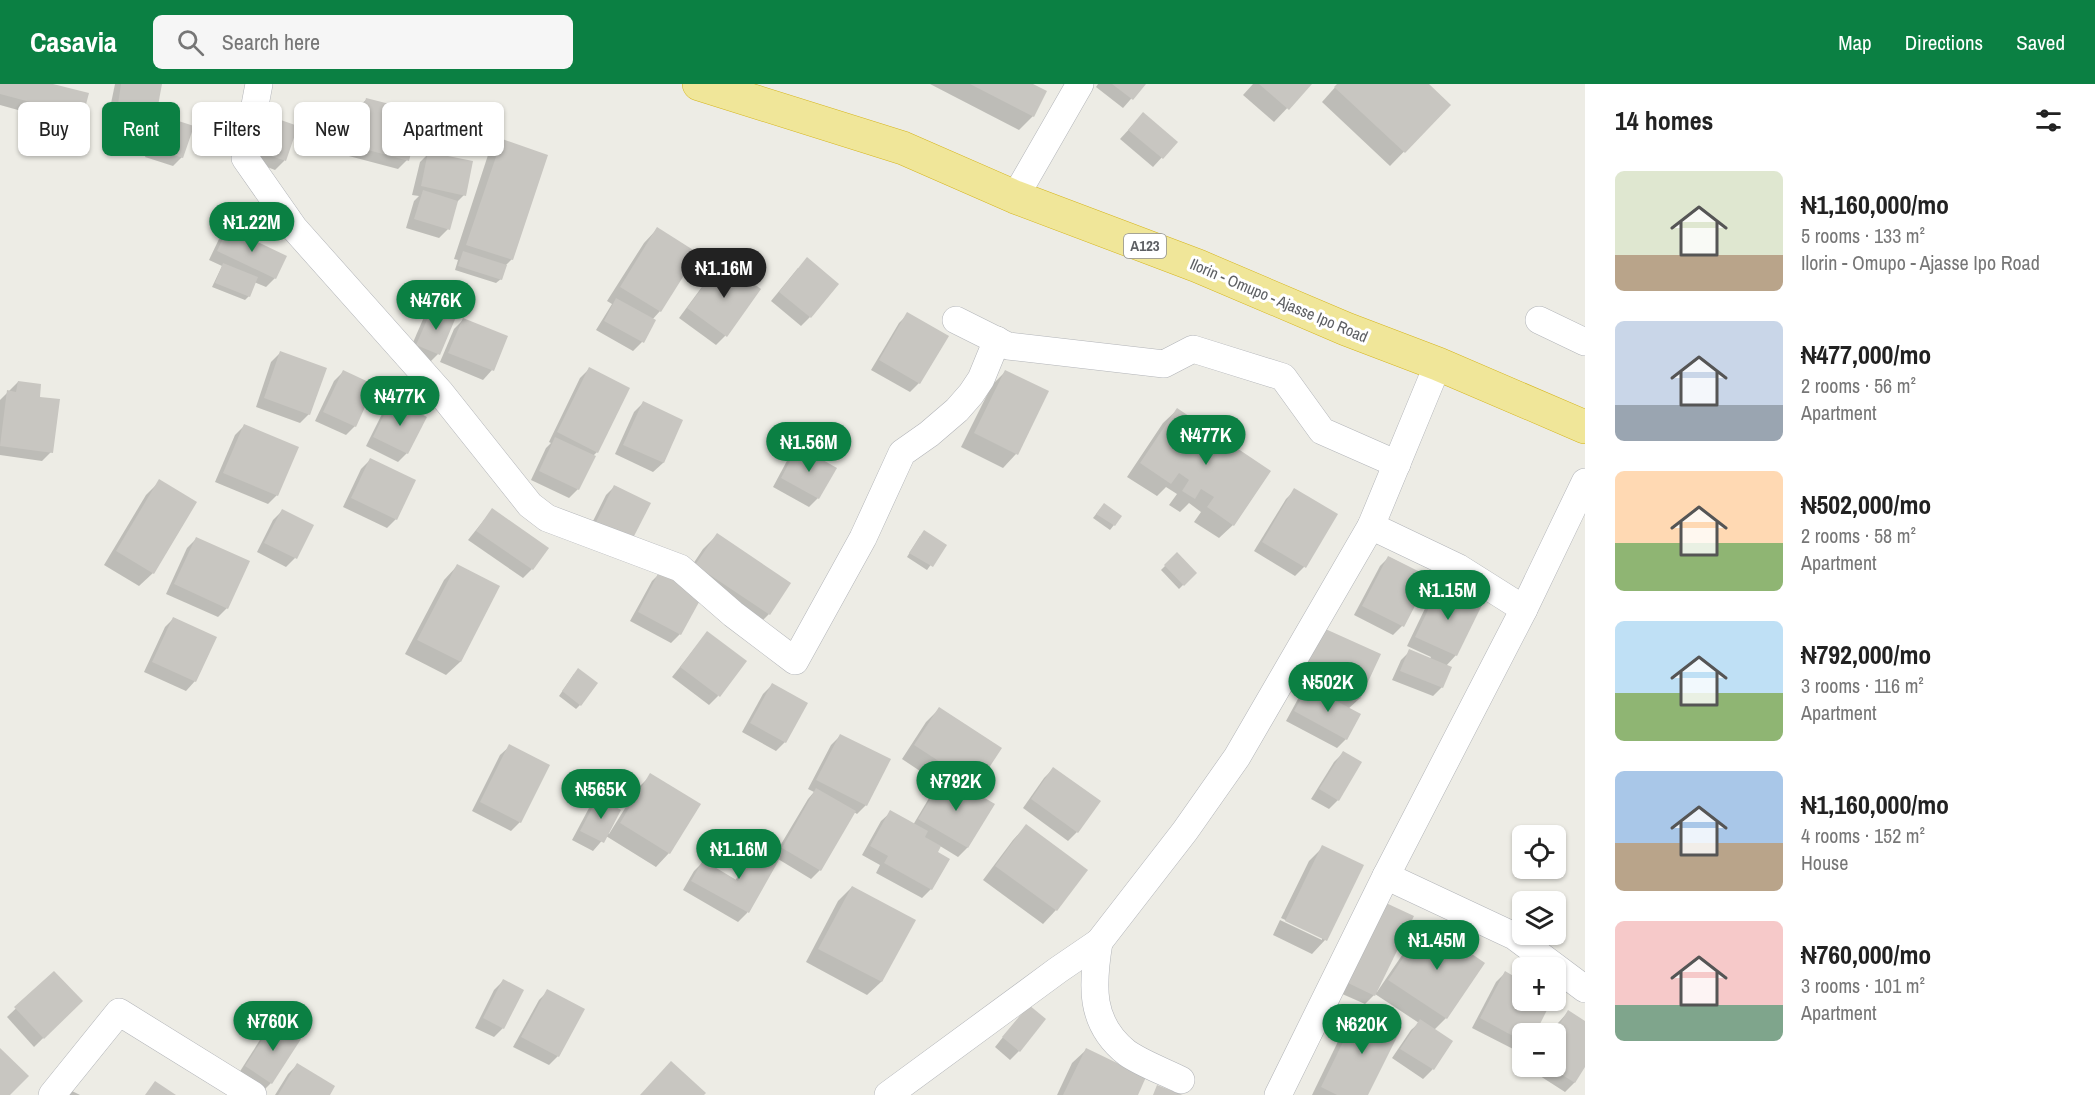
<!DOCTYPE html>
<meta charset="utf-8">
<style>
body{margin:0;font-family:"Archivo Narrow",sans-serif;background:#f6f6f6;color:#222;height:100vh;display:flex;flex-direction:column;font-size:22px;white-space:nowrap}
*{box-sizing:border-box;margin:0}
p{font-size:20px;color:#767676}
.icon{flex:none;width:33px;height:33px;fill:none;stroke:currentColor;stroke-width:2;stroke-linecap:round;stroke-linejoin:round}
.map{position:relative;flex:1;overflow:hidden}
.side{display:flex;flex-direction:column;background:#fff;width:510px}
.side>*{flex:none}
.banner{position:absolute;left:18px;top:18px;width:570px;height:54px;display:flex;gap:12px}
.tools{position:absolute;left:1512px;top:741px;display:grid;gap:12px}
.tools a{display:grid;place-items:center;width:54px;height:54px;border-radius:9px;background:#fff;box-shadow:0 2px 4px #0004;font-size:30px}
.price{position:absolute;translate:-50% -51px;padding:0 14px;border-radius:21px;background:#0b8043;color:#fff;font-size:20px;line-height:39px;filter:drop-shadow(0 2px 3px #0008)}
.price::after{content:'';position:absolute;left:50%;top:36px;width:18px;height:14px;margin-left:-9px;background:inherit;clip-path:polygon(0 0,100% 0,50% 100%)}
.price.current{background:#222;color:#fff}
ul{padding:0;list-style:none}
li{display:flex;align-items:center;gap:18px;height:150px;padding:0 30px}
li span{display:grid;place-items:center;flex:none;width:168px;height:120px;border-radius:9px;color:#555}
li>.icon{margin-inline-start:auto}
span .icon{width:72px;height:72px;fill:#fffc;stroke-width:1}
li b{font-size:26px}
h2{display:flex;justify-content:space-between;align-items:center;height:72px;padding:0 30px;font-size:26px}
.chip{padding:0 21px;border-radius:9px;background:#fff;box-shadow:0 2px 4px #0004;font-size:21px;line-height:54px}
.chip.current{background:#0b8043;color:#fff}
header{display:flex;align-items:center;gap:36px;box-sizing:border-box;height:84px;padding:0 30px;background:#0b8043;color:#fff}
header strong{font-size:28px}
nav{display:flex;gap:33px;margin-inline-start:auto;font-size:21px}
.search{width:420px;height:54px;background:#f6f6f6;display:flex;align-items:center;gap:15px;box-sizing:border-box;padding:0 21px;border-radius:9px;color:#767676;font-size:22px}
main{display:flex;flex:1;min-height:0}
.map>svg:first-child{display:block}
.shadow{fill:#0003}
.building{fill:#c8c6c1}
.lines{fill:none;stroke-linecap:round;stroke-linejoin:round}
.minor-casing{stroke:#b2b4b8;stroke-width:28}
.highway-casing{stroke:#d5b51c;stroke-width:34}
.minor{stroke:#fff;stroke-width:27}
.highway{stroke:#f0e699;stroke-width:33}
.labels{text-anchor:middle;stroke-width:6;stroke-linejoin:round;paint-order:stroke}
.shield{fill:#fff;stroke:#8e8f92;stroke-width:1.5}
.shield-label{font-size:15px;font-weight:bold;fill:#5d5f63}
.street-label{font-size:16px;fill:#5d5f63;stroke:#fff}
</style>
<header>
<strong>Casavia</strong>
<div class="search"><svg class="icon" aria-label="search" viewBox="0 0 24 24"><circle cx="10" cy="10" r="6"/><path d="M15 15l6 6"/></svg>Search here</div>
<nav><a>Map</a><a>Directions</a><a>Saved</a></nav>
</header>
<main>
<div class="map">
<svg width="1585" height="1011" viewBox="0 0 1585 1011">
<rect width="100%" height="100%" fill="#edece5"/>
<g class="shadow">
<path d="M 0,0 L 47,0 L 87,10 L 81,32 L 72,41 L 0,21 Z"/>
<path d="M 115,0 L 161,0 L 156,26 L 147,36 L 109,29 Z"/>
<path d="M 930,0 L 1030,0 L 1033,32 L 1019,46 Z"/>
<path d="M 1098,0 L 1144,0 L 1123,24 L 1096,3 Z"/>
<path d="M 1253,0 L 1310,0 L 1274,38 L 1243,11 Z"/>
<path d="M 1338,0 L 1426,0 L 1449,21 L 1390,82 L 1322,18 Z"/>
<path d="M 367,15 L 407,76 L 398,85 L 345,71 L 357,24 Z"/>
<path d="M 1143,30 L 1176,58 L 1153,83 L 1120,55 Z"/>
<path d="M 164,34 L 182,73 L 173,82 L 145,73 L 155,43 Z"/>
<path d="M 276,36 L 296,43 L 284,77 L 275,86 L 254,78 L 266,45 Z"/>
<path d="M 502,57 L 512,175 L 505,182 L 501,195 L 496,199 L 455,186 L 458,176 L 454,175 L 488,71 Z"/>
<path d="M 429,69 L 464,111 L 456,119 L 448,145 L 439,154 L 406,144 L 414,117 L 419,112 L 412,111 L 420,78 Z"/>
<path d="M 657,145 L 696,169 L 660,227 L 652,236 L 654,237 L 642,258 L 633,267 L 596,246 L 612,220 L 607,217 L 644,159 Z"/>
<path d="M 228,146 L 275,194 L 266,203 L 254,198 L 249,212 L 245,216 L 212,203 L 222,182 L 209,176 L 219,155 Z"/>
<path d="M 722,179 L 725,252 L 716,261 L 679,234 L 713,188 Z"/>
<path d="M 798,184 L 810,233 L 801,242 L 771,217 Z"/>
<path d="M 433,224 L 438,270 L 429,279 L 408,270 L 424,233 Z"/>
<path d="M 908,230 L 919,299 L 910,308 L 871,286 L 899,239 Z"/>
<path d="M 463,236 L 506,253 L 492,286 L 483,296 L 440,278 L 454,245 Z"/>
<path d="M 280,269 L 309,330 L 300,339 L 256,323 L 271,278 Z"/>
<path d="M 589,285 L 597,368 L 593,372 L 578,405 L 569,414 L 531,396 L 546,364 L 551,359 L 549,358 L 580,294 Z"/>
<path d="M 343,288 L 355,342 L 346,351 L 315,337 L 334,297 Z"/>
<path d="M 1005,288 L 1016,370 L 1003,384 L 961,363 L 992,301 Z"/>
<path d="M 18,298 L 51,368 L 42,377 L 0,371 L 0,316 Z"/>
<path d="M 393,317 L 407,369 L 398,378 L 366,362 L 384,326 Z"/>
<path d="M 643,319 L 681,337 L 663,379 L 653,388 L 615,370 L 634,328 Z"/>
<path d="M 1177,326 L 1233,441 L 1219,454 L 1194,438 L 1201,428 L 1189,419 L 1180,428 L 1169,421 L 1177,410 L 1166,403 L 1157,412 L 1127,393 L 1163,339 Z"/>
<path d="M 244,342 L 277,411 L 268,420 L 215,398 L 235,351 Z"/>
<path d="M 799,364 L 818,414 L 809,423 L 773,403 L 789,373 Z"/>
<path d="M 370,376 L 396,435 L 387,444 L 343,423 L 361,385 Z"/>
<path d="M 160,397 L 153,489 L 139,502 L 104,481 L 146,411 Z"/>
<path d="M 615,402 L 649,420 L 588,447 L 606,411 Z"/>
<path d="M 1295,406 L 1304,483 L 1295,492 L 1254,467 L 1286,415 Z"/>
<path d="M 1100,425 L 1114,441 L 1110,446 L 1093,434 Z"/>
<path d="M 492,426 L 532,485 L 523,494 L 468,456 Z"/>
<path d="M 282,427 L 312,442 L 295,474 L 286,483 L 257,468 L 273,436 Z"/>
<path d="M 717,451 L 769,530 L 755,544 L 703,509 L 680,550 L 671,559 L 630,537 L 652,497 L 661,488 L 683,495 L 703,465 Z"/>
<path d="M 920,452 L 945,461 L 927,486 L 907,473 Z"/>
<path d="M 196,455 L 227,524 L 218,533 L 166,510 L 187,464 Z"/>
<path d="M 1177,470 L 1195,489 L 1179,505 L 1161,486 Z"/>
<path d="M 1389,473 L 1428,493 L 1402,542 L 1393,551 L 1354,531 L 1380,482 Z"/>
<path d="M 457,482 L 498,503 L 460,578 L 446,591 L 405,570 L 444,496 Z"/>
<path d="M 1440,503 L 1456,571 L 1446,582 L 1442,603 L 1433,612 L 1392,596 L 1401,576 L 1410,567 L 1430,575 L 1431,573 L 1407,562 L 1431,512 Z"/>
<path d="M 174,534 L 215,554 L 195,597 L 186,607 L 144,588 L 165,543 Z"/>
<path d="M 707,549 L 718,612 L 709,621 L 672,593 Z"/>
<path d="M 1312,554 L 1379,571 L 1359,615 L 1348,625 L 1346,655 L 1337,664 L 1286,637 L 1299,613 L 1307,604 L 1292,597 Z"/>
<path d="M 574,590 L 580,621 L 576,625 L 559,612 Z"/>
<path d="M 772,601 L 785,658 L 776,667 L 742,648 L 763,610 Z"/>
<path d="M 939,625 L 1000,664 L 970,707 L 993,721 L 967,764 L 958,773 L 940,762 L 936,769 L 947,775 L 931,805 L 922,814 L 876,789 L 880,781 L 862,771 L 881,737 L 891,728 L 913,741 L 938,699 L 902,675 L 926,638 Z"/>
<path d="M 840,652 L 866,721 L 857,730 L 854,728 L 820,786 L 811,795 L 778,775 L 747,829 L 738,838 L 683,806 L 694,787 L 703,778 L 735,797 L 750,772 L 759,763 L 774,772 L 808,715 L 814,708 L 808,705 L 831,661 Z"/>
<path d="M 510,662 L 520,738 L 511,747 L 472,727 L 500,671 Z"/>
<path d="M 1343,669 L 1338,716 L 1329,725 L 1311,715 L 1334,678 Z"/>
<path d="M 1053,685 L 1077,748 L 1068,757 L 1023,724 L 1044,694 Z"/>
<path d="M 651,691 L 669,769 L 656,783 L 606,752 L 593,767 L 572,756 L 589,724 L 598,715 L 607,749 L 609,750 L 637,705 Z"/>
<path d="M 1026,742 L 1056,826 L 1043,840 L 983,796 L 1013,756 Z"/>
<path d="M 1323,763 L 1325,856 L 1312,870 L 1273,851 L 1280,836 L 1322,856 L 1322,853 L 1281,834 L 1309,777 Z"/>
<path d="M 852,803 L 914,836 L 881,898 L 867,911 L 806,878 L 838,817 Z"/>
<path d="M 1378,830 L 1376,907 L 1377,908 L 1413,855 L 1427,841 L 1446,934 L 1434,946 L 1451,957 L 1432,986 L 1423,995 L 1392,974 L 1411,946 L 1419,939 L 1375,910 L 1365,920 L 1340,909 Z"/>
<path d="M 53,889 L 81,917 L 34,963 L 7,933 Z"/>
<path d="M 1505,889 L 1522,898 L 1522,965 L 1519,968 L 1472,944 L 1496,898 Z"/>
<path d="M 503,897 L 503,944 L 494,953 L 475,944 L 494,906 Z"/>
<path d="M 548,907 L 558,972 L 549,981 L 513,963 L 539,916 Z"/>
<path d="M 1361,925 L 1366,1011 L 1312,1011 L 1347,939 Z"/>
<path d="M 1568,928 L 1585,938 L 1585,980 L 1574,999 L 1565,1008 L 1526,983 L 1556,982 L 1556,950 L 1548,950 Z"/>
<path d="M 1020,932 L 1019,967 L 1010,976 L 995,963 Z"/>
<path d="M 274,939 L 271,999 L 262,1008 L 237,992 L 265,948 Z"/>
<path d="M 1086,966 L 1136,1011 L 1057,1011 L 1072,979 Z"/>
<path d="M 297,981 L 328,1011 L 275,1011 L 288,990 Z"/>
<path d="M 72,1007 L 80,1011 L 68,1011 Z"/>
</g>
<g class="building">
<path d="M 0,0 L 53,0 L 89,9 L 83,32 L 0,10 Z"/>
<path d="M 121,0 L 162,0 L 157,27 L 118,20 Z"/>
<path d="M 970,0 L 1033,0 L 1047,7 L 1034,33 Z"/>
<path d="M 1112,0 L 1146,0 L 1133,16 Z"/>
<path d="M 1259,0 L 1312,0 L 1289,26 Z"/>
<path d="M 1337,0 L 1429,0 L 1451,21 L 1405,69 L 1334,3 Z"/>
<path d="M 366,14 L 421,28 L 409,77 L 353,62 Z"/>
<path d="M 1143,28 L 1178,58 L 1163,75 L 1128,46 Z"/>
<path d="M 163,32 L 194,42 L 183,74 L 154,64 Z"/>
<path d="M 275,34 L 298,42 L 286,77 L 262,69 Z"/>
<path d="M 502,55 L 548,71 L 513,176 L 466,161 Z"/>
<path d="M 428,68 L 473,77 L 466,112 L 421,102 Z"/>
<path d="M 423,106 L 458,117 L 450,146 L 414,135 Z"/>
<path d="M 657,143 L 698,169 L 661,228 L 620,203 Z"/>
<path d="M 228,144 L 287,172 L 276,195 L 217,167 Z"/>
<path d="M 463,167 L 507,181 L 502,196 L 458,182 Z"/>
<path d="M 807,173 L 839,200 L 811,234 L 779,208 Z"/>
<path d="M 722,177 L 761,205 L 727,253 L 687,224 Z"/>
<path d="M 223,179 L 258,193 L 250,213 L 215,199 Z"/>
<path d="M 616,214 L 656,236 L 644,259 L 604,237 Z"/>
<path d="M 433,222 L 456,233 L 440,271 L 416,261 Z"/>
<path d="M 907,228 L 949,252 L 920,300 L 879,276 Z"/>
<path d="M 463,234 L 508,252 L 494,287 L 448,269 Z"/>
<path d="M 280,267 L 327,284 L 310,331 L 264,314 Z"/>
<path d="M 589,283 L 630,304 L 598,369 L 557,348 Z"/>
<path d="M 343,286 L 375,301 L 356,343 L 323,328 Z"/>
<path d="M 1005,286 L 1049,307 L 1018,371 L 974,349 Z"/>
<path d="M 18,297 L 41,300 L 40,313 L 60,315 L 53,369 L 0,362 L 7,306 L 16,308 Z"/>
<path d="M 392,315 L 427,333 L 408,370 L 373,353 Z"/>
<path d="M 643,317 L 683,336 L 664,379 L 623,361 Z"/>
<path d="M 1177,324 L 1271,387 L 1234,442 L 1207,423 L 1214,413 L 1201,405 L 1195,415 L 1182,407 L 1189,396 L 1179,389 L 1171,400 L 1140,379 Z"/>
<path d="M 244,340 L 299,363 L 278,412 L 223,389 Z"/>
<path d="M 555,353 L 596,372 L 579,406 L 539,387 Z"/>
<path d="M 798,362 L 837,384 L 819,415 L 781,394 Z"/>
<path d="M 370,374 L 416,396 L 397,436 L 351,414 Z"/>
<path d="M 159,395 L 197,418 L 154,490 L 116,467 Z"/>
<path d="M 614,401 L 651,419 L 632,456 L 596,438 Z"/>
<path d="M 1294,404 L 1338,430 L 1306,484 L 1262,458 Z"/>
<path d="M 1104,419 L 1122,432 L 1115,442 L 1096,430 Z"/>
<path d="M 492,424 L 549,464 L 533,486 L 476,447 Z"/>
<path d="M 282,425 L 314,441 L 297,475 L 264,459 Z"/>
<path d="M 924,446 L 947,461 L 933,483 L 909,469 Z"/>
<path d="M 717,449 L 791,499 L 770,531 L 695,481 Z"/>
<path d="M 196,453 L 250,477 L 228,525 L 174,500 Z"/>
<path d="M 1177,468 L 1197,489 L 1184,502 L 1164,481 Z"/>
<path d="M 1388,472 L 1430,493 L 1404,543 L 1362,522 Z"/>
<path d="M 457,480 L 500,502 L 461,578 L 417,556 Z"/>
<path d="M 660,486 L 704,509 L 681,551 L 638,528 Z"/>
<path d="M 1440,501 L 1482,521 L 1457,572 L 1415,553 Z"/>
<path d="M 173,533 L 217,553 L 196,598 L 152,578 Z"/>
<path d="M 1321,543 L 1381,570 L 1360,615 L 1300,588 Z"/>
<path d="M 707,547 L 747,577 L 720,613 L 680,583 Z"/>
<path d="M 1409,565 L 1452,583 L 1443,604 L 1400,587 Z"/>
<path d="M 578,584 L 598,599 L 581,622 L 562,607 Z"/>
<path d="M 772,599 L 808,619 L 786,659 L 750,639 Z"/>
<path d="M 1308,602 L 1361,630 L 1347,656 L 1294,627 Z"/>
<path d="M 939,623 L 1002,664 L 977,702 L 914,661 Z"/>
<path d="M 840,650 L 891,675 L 867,722 L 816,696 Z"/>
<path d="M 509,660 L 550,681 L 521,739 L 480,718 Z"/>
<path d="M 1343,667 L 1362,678 L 1339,717 L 1319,705 Z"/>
<path d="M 1053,683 L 1101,717 L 1078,749 L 1031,715 Z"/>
<path d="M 650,689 L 701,720 L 670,770 L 620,739 Z"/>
<path d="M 945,691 L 995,720 L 968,764 L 918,735 Z"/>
<path d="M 816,704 L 856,727 L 821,787 L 782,764 Z"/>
<path d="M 598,713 L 621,726 L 604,759 L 580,747 Z"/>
<path d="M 890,726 L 928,747 L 925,753 L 941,762 L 938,768 L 950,775 L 932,806 L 884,779 L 888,772 L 870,762 Z"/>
<path d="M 1026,740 L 1088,786 L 1057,827 L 995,782 Z"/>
<path d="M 758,761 L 780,774 L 749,829 L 691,797 L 703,776 L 738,797 Z"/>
<path d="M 1322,761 L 1364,781 L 1327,857 L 1285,837 Z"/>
<path d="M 852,802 L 916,836 L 882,898 L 818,865 Z"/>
<path d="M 1386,819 L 1414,832 L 1375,912 L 1348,899 Z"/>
<path d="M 1427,839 L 1485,879 L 1447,935 L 1388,896 Z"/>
<path d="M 54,887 L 83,917 L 44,955 L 14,923 Z"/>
<path d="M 1505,887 L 1522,897 L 1522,916 L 1552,916 L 1535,950 L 1522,950 L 1522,957 L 1480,934 Z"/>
<path d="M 503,895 L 524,906 L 504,945 L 483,934 Z"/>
<path d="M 547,905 L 585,925 L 559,973 L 521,953 Z"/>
<path d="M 1029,921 L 1046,935 L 1020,968 L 1002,953 Z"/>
<path d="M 1360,923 L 1402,943 L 1368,1011 L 1337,1011 L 1321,1003 Z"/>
<path d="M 1568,926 L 1585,937 L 1585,983 L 1575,999 L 1548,982 L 1556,982 L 1556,950 L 1549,950 L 1555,941 L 1558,943 Z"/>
<path d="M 1420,935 L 1453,957 L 1434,986 L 1400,965 Z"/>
<path d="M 274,937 L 301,955 L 272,1000 L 245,982 Z"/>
<path d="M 0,964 L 29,992 L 10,1011 L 0,1011 Z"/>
<path d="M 1086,964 L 1146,993 L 1138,1011 L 1063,1011 Z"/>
<path d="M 671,977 L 706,1009 L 704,1011 L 640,1011 Z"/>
<path d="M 297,979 L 335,1002 L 330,1011 L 278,1011 Z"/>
<path d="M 155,997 L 176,1011 L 145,1011 Z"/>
<path d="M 1157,1001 L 1183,1011 L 1153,1011 Z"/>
</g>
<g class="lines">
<g class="minor-casing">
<g id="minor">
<path d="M 259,0 L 245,74 L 294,144 L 440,308 L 530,421 L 547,434 L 680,484 L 733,530 L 795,577 L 863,454 L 902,369 L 929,350 L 957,326 L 971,310 L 981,295 L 997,256"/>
<path d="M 1015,113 L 1080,0"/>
<path d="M 956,236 L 1008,262 L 1164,280 L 1193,265 L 1283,293 L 1322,347 L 1397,380"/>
<path d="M 1539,236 L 1585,258"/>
<path d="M 1371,442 L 1459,484 L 1524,525 L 1386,792 L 1514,852 L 1585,905"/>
<path d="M 1524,525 L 1585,398"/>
<path d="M 1099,858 C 1092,901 1089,939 1127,969 C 1141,979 1165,988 1181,996"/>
<path d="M 52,1011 L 119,928 L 253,1011"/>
<path d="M 888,1011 L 1058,886 L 1099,858 L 1185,747 L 1237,673 L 1371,442 L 1438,280"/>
<path d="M 1278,1011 L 1386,792"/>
</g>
</g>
<g class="highway-casing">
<path id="highway" d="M 699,0 L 903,64 L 1015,113 L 1198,182 L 1346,245 L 1438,280 L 1585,343"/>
</g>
<use href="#minor" class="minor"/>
<use href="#highway" class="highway"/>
</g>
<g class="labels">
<rect class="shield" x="1124" y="150" width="42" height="24" rx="4.5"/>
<g class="shield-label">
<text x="1145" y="167">A123</text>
</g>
<g class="street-label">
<text transform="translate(1279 216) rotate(23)" y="6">Ilorin - Omupo - Ajasse Ipo Road</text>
</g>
</g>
</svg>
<div class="tools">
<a><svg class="icon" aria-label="locate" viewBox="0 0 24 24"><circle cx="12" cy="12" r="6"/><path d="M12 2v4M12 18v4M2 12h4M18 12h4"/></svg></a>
<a><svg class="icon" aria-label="layers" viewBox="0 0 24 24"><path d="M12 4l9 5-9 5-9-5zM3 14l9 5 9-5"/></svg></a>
<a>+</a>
<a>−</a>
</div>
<b class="price" style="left:252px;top:169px">₦1.22M</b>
<b class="price current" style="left:724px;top:215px">₦1.16M</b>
<b class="price" style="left:436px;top:247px">₦476K</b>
<b class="price" style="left:400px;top:343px">₦477K</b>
<b class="price" style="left:1206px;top:382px">₦477K</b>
<b class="price" style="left:809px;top:389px">₦1.56M</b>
<b class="price" style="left:1448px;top:537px">₦1.15M</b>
<b class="price" style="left:1328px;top:629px">₦502K</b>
<b class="price" style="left:956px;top:728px">₦792K</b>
<b class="price" style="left:601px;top:736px">₦565K</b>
<b class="price" style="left:739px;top:796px">₦1.16M</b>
<b class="price" style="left:1437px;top:887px">₦1.45M</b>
<b class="price" style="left:273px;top:968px">₦760K</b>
<b class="price" style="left:1362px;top:971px">₦620K</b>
<div class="banner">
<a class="chip">Buy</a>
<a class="chip current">Rent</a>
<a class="chip">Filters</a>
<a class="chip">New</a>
<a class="chip">Apartment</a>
</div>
</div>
<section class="side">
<h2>14 homes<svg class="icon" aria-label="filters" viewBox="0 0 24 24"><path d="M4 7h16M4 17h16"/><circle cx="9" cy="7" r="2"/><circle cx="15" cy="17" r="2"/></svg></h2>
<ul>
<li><span style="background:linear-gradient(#dfe7d0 70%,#b9a48a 0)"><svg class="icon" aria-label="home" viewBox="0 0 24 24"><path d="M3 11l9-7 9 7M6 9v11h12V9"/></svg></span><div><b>₦1,160,000/mo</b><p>5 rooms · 133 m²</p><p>Ilorin - Omupo - Ajasse Ipo Road</p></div></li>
<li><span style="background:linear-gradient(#c9d6e8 70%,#9aa5b1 0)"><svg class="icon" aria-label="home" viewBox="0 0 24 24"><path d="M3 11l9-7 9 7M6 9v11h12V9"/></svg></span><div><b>₦477,000/mo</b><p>2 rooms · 56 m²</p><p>Apartment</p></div></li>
<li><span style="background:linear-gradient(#ffd9b3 60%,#8fb573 0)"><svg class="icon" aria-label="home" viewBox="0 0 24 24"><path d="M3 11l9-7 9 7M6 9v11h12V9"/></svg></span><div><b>₦502,000/mo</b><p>2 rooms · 58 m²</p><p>Apartment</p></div></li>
<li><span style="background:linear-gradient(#bfe0f5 60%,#8fb573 0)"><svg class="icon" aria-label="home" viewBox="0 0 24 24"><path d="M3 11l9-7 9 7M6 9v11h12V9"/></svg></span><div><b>₦792,000/mo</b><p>3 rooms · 116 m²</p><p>Apartment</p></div></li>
<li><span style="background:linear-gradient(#a9c7e8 60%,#b9a48a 0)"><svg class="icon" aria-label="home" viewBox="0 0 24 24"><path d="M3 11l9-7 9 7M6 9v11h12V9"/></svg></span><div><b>₦1,160,000/mo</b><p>4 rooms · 152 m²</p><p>House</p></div></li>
<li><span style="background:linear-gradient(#f6c9c9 70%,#7fa58c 0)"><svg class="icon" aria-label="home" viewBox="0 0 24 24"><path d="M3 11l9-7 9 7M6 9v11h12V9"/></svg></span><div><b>₦760,000/mo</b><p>3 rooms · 101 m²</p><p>Apartment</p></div></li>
</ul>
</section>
</main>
